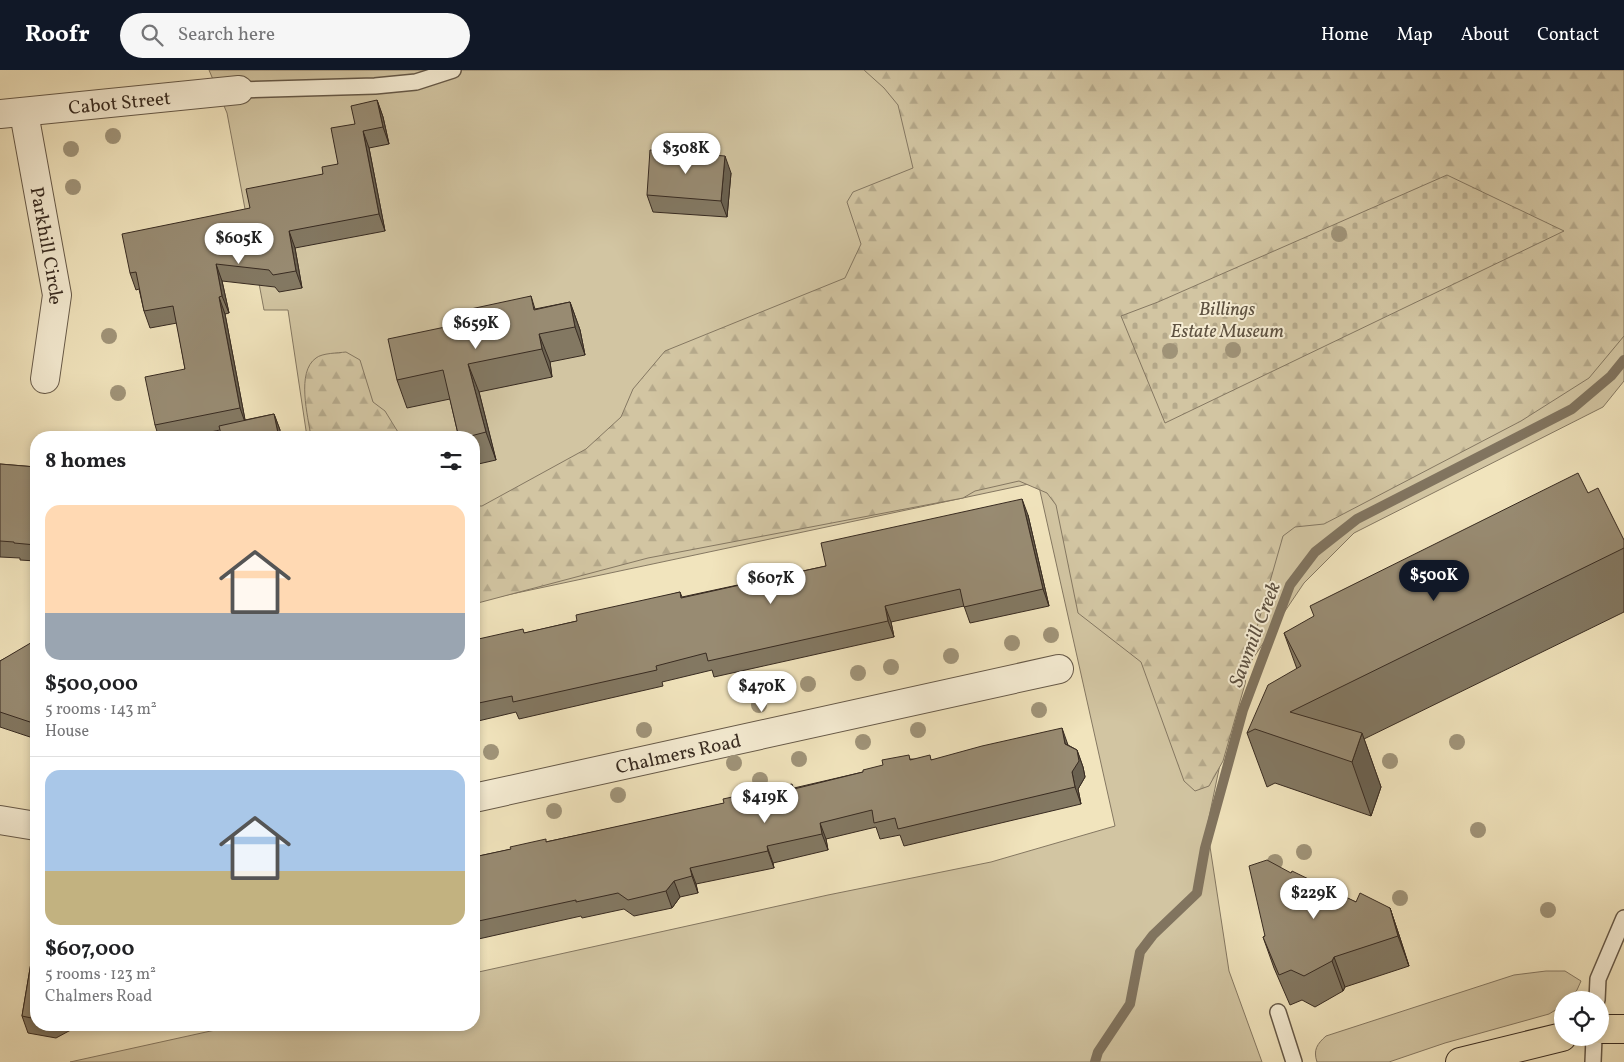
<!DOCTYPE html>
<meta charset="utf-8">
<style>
body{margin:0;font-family:Vollkorn,serif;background:#f6f6f6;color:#202124;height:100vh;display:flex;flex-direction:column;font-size:19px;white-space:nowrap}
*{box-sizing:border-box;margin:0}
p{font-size:16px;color:#757577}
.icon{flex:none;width:28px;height:28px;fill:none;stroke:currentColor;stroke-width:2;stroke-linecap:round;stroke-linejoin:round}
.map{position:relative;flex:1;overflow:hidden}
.details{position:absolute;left:30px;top:361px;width:450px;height:600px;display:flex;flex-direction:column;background:#fff;border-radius:20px;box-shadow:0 2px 8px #0003}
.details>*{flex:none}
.buttons{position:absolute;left:1554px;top:921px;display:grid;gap:10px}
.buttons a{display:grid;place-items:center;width:55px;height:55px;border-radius:50%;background:#fff;box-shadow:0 2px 8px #0003;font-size:25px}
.price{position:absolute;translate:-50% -42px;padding:0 11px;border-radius:18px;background:#fff;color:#222;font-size:16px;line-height:32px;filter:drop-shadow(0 1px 2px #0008)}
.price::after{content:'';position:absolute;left:50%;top:30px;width:15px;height:11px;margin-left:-8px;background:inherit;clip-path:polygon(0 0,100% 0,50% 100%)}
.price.on{background:#111827;color:#fff}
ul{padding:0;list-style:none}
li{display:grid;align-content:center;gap:10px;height:265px;padding:0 15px}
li+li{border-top:1px solid #e0e0e0}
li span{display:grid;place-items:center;height:155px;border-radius:15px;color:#555}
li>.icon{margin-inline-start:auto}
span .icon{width:90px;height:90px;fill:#fffc;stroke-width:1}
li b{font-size:21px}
h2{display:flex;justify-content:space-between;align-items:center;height:60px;padding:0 15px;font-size:21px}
header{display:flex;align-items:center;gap:30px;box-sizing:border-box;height:70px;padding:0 25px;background:#111827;color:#fff}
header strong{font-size:24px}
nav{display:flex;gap:28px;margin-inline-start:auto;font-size:18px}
.search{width:350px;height:45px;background:#f6f6f6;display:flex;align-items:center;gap:12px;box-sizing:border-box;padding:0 18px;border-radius:28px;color:#757577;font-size:19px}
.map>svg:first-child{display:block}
.green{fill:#d2c5a2;stroke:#857862}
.forest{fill:url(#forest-firs);stroke:#857862}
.cemetery{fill:url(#cemetery-stones);stroke:#857862}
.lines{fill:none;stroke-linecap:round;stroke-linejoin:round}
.stream{stroke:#81745f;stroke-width:10}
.lane-casing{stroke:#665948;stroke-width:18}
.street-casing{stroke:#665948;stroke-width:30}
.primary-casing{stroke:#382b21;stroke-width:30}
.lane{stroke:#f6edd4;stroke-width:15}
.street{stroke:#f6edd4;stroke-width:28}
.primary{stroke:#f1e4bd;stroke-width:28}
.tree{fill:#a09479}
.wall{fill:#837862;stroke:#382b21}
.shaded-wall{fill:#6a6150;stroke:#382b21}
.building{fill:#988b72;stroke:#382b21}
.labels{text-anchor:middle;stroke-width:4;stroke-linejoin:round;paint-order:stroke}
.street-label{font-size:19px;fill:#382b21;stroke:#f6edd4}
.park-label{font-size:19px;font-style:italic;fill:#5e5241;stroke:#f6edd4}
.water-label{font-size:20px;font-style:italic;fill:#5d5040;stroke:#f6edd4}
</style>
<header>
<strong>Roofr</strong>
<div class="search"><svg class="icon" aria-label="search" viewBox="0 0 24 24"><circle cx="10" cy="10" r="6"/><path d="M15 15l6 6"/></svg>Search here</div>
<nav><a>Home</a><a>Map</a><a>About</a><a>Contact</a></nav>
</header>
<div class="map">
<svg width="1624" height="992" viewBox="0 0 1624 992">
<defs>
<pattern id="forest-firs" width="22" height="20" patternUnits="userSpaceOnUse" patternTransform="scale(1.25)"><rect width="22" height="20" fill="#d2c5a2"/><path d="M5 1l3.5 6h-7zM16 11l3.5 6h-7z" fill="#b5a98b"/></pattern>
<pattern id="cemetery-stones" width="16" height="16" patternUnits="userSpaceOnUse" patternTransform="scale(1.25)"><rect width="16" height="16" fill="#d2c5a2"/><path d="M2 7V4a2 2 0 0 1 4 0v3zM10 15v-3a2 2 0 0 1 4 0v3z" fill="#b5a98b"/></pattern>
</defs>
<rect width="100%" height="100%" fill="#f1e4bd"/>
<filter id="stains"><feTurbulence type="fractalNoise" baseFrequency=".004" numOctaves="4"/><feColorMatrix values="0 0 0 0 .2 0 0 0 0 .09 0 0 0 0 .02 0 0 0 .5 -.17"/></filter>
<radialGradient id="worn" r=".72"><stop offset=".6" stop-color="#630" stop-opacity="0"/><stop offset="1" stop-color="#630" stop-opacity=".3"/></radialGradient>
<g class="green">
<path d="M 209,0 L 1624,0 L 1624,311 L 1603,337 L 1354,463 L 1304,513 L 1237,612 L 1207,757 L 1229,901 L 1262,992 L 70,992 L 238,955 L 474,955 L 474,903 L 828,825 L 991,792 L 1115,756 L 1038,412 L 474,532 L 474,368 L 307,367 L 288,240 L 264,240 L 227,43 Z"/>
<path d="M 1546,901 L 1565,901 L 1581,911 L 1577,920 L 1568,930 L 1562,930 L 1562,936 L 1549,944 L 1445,973 L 1389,992 L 1317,992 C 1313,980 1317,974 1326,966 L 1514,905 Z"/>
</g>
<g class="forest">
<path d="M 864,0 L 1624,0 L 1624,266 L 1589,308 L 1521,351 L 1324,454 L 1295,457 L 1283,466 L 1249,585 L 1245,614 L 1223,691 L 1209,716 L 1195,721 L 1184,711 L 1141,592 L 1078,543 L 1056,435 L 1047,423 L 1019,411 L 975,421 L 963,428 L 648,488 L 474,534 L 474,436 L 482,436 L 586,379 L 621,347 L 633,319 L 665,281 L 845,208 L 861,174 L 847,132 L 853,122 L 913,98 L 898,35 L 884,18 Z"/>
<path d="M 346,282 L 360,290 L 373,332 L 385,341 L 401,367 L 311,367 C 308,346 296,302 316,288 C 322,283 338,283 346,282 Z"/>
</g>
<path class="cemetery" d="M 1447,105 L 1564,161 L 1165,353 L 1121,246 L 1158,232 Z"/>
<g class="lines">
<path class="stream" d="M 1095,992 L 1098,982 L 1130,934 L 1140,882 L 1153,865 L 1197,823 L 1205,778 L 1243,640 L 1290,515 L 1315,482 L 1357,449 L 1572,339 L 1611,306 L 1624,290"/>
<g class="lane-casing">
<g id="lane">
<path d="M 239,20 L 375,16 L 416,12 L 453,0"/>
<path d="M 1597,930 L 1598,909 L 1624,848"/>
<path d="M 1278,942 L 1294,992"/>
<path d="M 1593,992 L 1594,968"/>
</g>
</g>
<g class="street-casing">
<g id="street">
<path id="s1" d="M 24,43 L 57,225 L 45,309"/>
<path id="s2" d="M 0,44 L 239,20"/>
<path id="s3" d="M 474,728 L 1059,599"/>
<path d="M 0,750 L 36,756"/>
</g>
</g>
<g class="primary-casing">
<g id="primary">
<path d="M 1600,959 L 1624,959"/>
<path d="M 1460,992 L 1562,967"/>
</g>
</g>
<use href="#lane" class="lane"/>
<use href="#street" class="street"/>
<use href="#primary" class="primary"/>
</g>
<g class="tree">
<circle cx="113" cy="66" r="8"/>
<circle cx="71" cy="79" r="8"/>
<circle cx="73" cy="117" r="8"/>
<circle cx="1339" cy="164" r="8"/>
<circle cx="109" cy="266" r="8"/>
<circle cx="1233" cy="280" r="8"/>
<circle cx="1170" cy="281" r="8"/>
<circle cx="118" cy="323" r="8"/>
<circle cx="1051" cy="565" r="8"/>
<circle cx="1012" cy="573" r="8"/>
<circle cx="951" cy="586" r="8"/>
<circle cx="891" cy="597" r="8"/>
<circle cx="858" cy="603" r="8"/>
<circle cx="808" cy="614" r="8"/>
<circle cx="759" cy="635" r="8"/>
<circle cx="1039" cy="640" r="8"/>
<circle cx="644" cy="660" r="8"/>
<circle cx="918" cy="660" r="8"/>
<circle cx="863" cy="672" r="8"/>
<circle cx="1457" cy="672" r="8"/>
<circle cx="491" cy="682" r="8"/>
<circle cx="799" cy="689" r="8"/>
<circle cx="1390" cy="691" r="8"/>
<circle cx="734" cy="693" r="8"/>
<circle cx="760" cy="710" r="8"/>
<circle cx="618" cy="725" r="8"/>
<circle cx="554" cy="741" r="8"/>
<circle cx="1478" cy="760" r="8"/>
<circle cx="1304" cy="782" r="8"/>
<circle cx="1275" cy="792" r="8"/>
<circle cx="1400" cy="828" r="8"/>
<circle cx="1548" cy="840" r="8"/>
</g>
<g class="wall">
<path d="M 377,30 L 383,47 L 389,74 L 369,78 L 385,161 L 295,178 L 302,218 L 279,222 L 275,217 L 222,211 L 229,243 L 225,244 L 245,350 L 274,344 L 280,360 L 220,360 L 183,368 L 159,368 L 155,355 L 185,299 L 177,253 L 150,258 L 144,241 L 139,219 L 136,220 L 130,203 L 250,138 L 323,104 L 338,94 L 355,54 Z"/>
<path d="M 731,103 L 727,147 L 653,142 L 647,125 Z"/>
<path d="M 531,226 L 535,239 L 570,232 L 580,260 L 585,285 L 550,292 L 552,307 L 479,322 L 496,390 L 474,395 L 474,368 L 459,368 L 450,329 L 407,338 L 397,310 L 469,252 Z"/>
<path d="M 0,394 L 36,397 L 36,491 L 20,490 L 20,488 L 0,487 Z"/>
<path d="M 1588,423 L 1624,470 L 1624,542 L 1364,669 L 1381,717 L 1371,746 L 1275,713 L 1267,717 L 1247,663 L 1297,599 L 1284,563 Z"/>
<path d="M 1028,445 L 1049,536 L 970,553 L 964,536 L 891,552 L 894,567 L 714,607 L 712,600 L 662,612 L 663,616 L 519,649 L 516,642 L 474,652 L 474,570 L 525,563 L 577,551 L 680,522 L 682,527 L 826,496 Z"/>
<path d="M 36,572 L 36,669 L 0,657 L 0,591 Z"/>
<path d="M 1068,675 L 1077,680 L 1083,697 L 1085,707 L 1078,719 L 1081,734 L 904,776 L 900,765 L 880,769 L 876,757 L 826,769 L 828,780 L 773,793 L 774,798 L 696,814 L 698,823 L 680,827 L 672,838 L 634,846 L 624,839 L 582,848 L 581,846 L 474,870 L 474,787 L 617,757 L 794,718 L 863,702 L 910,689 L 931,690 Z"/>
<path d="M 1291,803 L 1356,832 L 1390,838 L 1400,868 L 1409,896 L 1345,917 L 1343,921 L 1315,937 L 1302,930 L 1290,935 L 1274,898 L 1263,867 L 1265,866 Z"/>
<path d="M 36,863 L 36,955 L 80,955 L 56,968 L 28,963 L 22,946 Z"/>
</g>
<g class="shaded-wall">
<path d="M 377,30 L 383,47 L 389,74 L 383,57 Z"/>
<path d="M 363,61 L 369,78 L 385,161 L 379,144 Z"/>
<path d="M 725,86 L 731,103 L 727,147 L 721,131 Z"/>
<path d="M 289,161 L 295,178 L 302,218 L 296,201 Z"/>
<path d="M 216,194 L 222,211 L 229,243 L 222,226 Z"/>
<path d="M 219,227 L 225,244 L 246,355 L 240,338 Z"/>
<path d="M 570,232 L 580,260 L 585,285 L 575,257 Z"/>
<path d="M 539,264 L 550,292 L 552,307 L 542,279 Z"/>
<path d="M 468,294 L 479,322 L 496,390 L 486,362 Z"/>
<path d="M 274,344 L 280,360 L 282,368 L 279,368 Z"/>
<path d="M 1022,429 L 1028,445 L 1049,536 L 1043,519 Z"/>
<path d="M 885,536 L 891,552 L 894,567 L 888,551 Z"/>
<path d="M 1062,658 L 1068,675 L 1065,674 Z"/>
<path d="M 1362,663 L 1381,717 L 1371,746 L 1352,692 Z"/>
<path d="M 1077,680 L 1083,697 L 1085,707 L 1078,719 L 1081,734 L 1075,717 L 1072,702 Z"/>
<path d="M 820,753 L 826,769 L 828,780 L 822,764 Z"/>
<path d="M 767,776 L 773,793 L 774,798 L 768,781 Z"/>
<path d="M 690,798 L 696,814 L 698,823 L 692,806 Z"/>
<path d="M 674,811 L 680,827 L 672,838 L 666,821 Z"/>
<path d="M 1390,838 L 1400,868 L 1409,896 L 1398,866 Z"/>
<path d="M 1334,887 L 1345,917 L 1343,921 L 1332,891 Z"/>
</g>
<g class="building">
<path d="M 377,30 L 383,57 L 363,61 L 379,144 L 289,161 L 296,201 L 273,205 L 269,200 L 216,194 L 222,226 L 219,227 L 240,338 L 155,355 L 145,307 L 185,299 L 173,236 L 144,241 L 136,202 L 130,203 L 122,164 L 250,138 L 246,119 L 323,104 L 322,97 L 338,94 L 331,58 L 355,54 L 351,36 Z"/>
<path d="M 650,80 L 725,86 L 721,131 L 647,125 Z"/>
<path d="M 531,226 L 534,240 L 570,232 L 575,257 L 539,264 L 542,279 L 468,294 L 486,362 L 463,368 L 459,368 L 443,300 L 397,310 L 388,269 L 469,252 L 466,240 Z"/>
<path d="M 274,344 L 279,368 L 222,368 L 219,356 Z"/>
<path d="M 0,394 L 36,397 L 36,475 L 14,473 L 14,472 L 0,471 Z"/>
<path d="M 1578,403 L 1588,423 L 1598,418 L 1624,470 L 1624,478 L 1290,642 L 1362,663 L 1352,692 L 1255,659 L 1247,663 L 1268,615 L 1301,596 L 1284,563 L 1314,546 L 1310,536 Z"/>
<path d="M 1022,429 L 1043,519 L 964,537 L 960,519 L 885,536 L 888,551 L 708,591 L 706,583 L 656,596 L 657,600 L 513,632 L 512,626 L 474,634 L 474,570 L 523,559 L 524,563 L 577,551 L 576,545 L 680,522 L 681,528 L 826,496 L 821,473 Z"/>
<path d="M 34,571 L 36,572 L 36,654 L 0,642 L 0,591 Z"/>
<path d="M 1062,658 L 1065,674 L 1077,680 L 1079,691 L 1072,702 L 1075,717 L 898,759 L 895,748 L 874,753 L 872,740 L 820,753 L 822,764 L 767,776 L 768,781 L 690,798 L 692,806 L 674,811 L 666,821 L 628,830 L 618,823 L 576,832 L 576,830 L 474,852 L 474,787 L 511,779 L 510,777 L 546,769 L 546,772 L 724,733 L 723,729 L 792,714 L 794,719 L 863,702 L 863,700 L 883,695 L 882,690 L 909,685 L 910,690 L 930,685 L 931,690 L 982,676 Z"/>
<path d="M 1267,790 L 1291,803 L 1292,801 L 1356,832 L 1360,823 L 1390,838 L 1398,866 L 1334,887 L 1332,891 L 1304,906 L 1291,900 L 1279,905 L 1263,867 L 1265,866 L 1249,796 Z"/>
<path d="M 36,863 L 36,949 L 22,946 Z"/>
</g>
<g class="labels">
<g class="street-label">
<text dy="7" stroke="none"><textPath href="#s2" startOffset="120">Cabot Street</textPath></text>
<text dy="7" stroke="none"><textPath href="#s1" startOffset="135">Parkhill Circle</textPath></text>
<text dy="7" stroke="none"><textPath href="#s3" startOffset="209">Chalmers Road</textPath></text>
</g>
<g class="park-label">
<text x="1227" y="245">Billings<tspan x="1227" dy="22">Estate Museum</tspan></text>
</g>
<g class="water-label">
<text transform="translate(1254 564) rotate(-69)" y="7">Sawmill Creek</text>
</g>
</g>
<rect width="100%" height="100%" filter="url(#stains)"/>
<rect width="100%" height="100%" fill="url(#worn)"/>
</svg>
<div class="buttons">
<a><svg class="icon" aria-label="locate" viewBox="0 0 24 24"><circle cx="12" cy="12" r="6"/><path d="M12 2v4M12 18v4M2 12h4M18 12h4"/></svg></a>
</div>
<b class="price" style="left:686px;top:105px">$308K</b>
<b class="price" style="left:239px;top:195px">$605K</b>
<b class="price" style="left:476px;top:280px">$659K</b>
<b class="price on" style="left:1434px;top:532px">$500K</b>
<b class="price" style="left:771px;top:535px">$607K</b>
<b class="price" style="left:762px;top:643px">$470K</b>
<b class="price" style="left:765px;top:754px">$419K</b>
<b class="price" style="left:1314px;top:850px">$229K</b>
<section class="details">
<h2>8 homes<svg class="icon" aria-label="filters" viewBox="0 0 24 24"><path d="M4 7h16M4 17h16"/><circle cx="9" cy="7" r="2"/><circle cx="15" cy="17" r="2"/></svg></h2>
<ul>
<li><span style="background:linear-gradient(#ffd9b3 70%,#9aa5b1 0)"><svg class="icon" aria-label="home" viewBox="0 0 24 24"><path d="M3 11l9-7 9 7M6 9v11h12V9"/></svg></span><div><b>$500,000</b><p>5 rooms · 143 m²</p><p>House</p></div></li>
<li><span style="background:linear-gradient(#a9c7e8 65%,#c2b280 0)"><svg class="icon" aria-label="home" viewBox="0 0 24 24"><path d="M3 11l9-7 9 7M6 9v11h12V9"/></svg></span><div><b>$607,000</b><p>5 rooms · 123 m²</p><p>Chalmers Road</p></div></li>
</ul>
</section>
</div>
